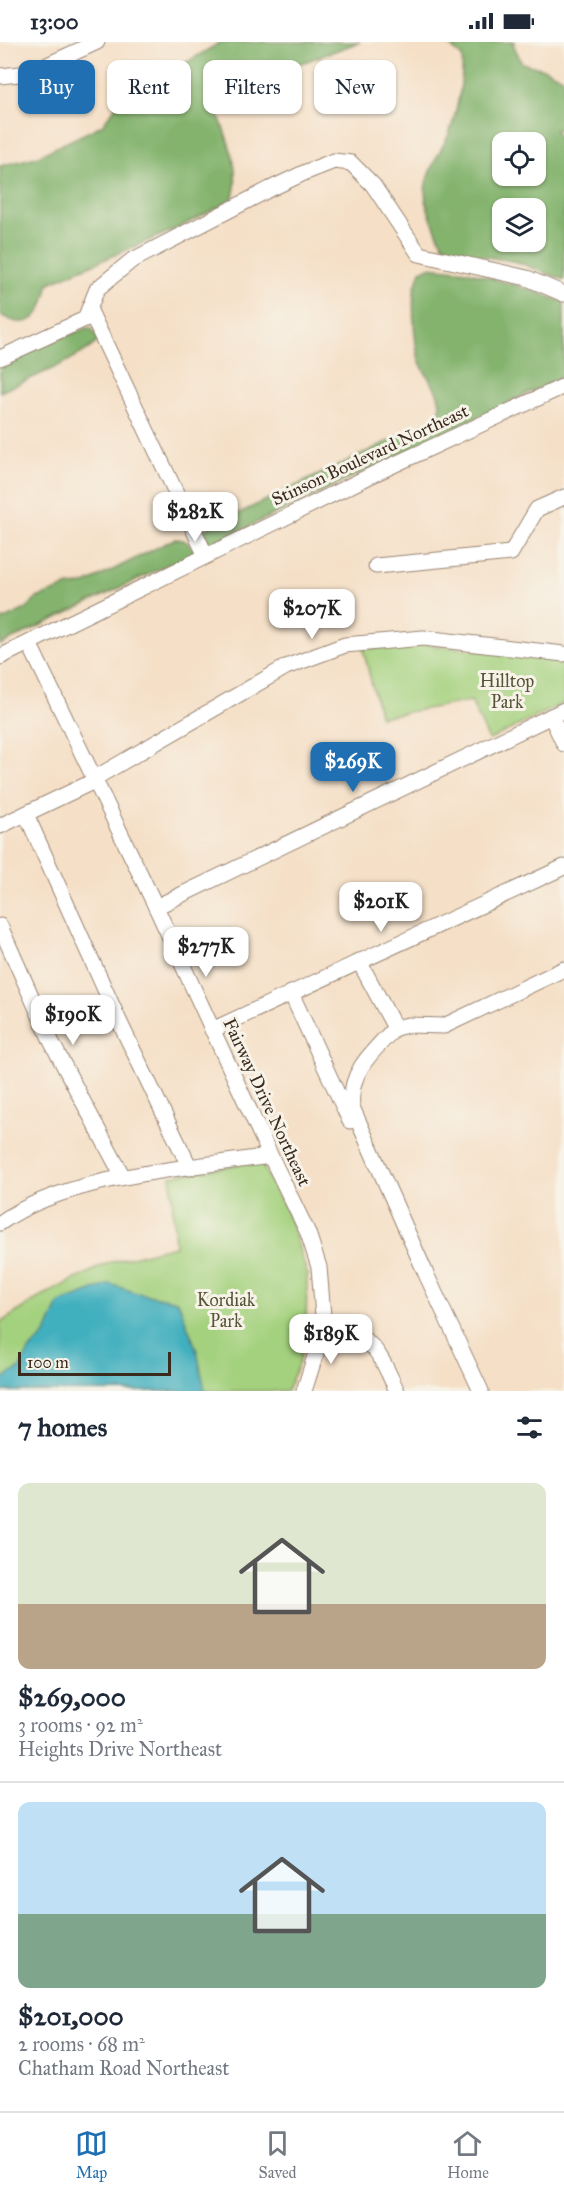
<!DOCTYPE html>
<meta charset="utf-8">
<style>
body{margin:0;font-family:"IM FELL Great Primer",serif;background:#f6f6f7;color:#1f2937;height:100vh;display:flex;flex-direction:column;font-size:22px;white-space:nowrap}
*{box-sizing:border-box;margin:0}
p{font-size:20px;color:#747a83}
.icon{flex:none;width:33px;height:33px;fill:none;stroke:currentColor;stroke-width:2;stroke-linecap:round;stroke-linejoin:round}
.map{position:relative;height:1349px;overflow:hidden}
.panel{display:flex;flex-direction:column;background:#fff;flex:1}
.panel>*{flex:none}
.banner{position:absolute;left:18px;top:18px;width:528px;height:54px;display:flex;gap:12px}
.tools{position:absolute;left:492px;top:90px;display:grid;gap:12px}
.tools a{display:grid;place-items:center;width:54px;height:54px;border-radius:12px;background:#fff;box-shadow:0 2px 4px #0004;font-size:30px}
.scale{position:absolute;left:18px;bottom:15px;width:153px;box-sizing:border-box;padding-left:6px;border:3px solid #3b2a1e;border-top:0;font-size:16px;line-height:21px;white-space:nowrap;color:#3b2a1e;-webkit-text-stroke:4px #f7f3e8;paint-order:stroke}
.price{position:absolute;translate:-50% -51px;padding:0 14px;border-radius:12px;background:#fff;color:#222;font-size:20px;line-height:39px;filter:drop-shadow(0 2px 3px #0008)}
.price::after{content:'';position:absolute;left:50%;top:36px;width:18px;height:14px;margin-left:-9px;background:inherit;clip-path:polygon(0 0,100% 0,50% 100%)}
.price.active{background:#1f6fb2;color:#fff}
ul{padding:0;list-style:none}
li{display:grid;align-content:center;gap:12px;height:318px;padding:0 18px}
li+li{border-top:2px solid #e0e1e3}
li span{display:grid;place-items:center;height:186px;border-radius:12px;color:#555}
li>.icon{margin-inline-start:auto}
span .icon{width:108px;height:108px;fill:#fffc;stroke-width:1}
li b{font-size:26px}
h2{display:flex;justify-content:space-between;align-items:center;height:72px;padding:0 18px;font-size:26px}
.tag{padding:0 21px;border-radius:12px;background:#fff;box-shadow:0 2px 4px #0004;font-size:21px;line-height:54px}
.tag.active{background:#1f6fb2;color:#fff}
.status{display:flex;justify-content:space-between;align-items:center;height:42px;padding:0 30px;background:#fff;direction:ltr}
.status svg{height:16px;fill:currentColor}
.tabs{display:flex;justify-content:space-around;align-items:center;height:84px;border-top:2px solid #e0e1e3;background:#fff;font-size:16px;color:#747a83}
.tabs a{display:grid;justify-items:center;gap:3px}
.tabs .active{color:#1f6fb2}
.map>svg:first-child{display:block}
.green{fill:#a4d17e;stroke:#707e4e;stroke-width:1.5}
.forest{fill:#83b36d;stroke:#5f6e46;stroke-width:1.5;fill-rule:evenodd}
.water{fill:#41afbe;stroke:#3e6c6e;stroke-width:1.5}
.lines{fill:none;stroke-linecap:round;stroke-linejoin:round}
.minor-casing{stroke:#988472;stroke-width:17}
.minor{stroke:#fff;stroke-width:15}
.labels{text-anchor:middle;stroke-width:6;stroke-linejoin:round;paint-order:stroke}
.street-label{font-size:18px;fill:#3b2a1e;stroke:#f7f3e8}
.park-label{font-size:18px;fill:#555436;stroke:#f7f3e8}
</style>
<div class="status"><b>13:00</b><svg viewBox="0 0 49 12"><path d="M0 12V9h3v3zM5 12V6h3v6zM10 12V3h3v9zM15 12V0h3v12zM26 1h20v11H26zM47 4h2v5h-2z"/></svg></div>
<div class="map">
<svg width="564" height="1349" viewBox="0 0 564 1349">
<rect width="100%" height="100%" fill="#f7f3e8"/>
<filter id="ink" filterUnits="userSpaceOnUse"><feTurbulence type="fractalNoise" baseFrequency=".0167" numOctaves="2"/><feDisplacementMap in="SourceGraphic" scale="12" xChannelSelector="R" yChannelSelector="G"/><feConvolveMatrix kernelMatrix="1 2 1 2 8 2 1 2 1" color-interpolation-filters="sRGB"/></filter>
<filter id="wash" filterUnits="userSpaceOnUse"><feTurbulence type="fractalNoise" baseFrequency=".008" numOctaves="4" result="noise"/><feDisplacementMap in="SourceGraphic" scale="24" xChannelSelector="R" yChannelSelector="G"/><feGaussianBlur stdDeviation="1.35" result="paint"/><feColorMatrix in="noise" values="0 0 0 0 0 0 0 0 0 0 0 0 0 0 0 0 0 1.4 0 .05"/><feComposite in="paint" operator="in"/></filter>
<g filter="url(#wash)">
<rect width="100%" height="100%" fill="#f5dfc6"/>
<g class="green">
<path d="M 421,602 L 564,618 L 564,661 L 489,698 L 471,659 L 380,675 L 363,607 Z"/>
<path d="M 260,1119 L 289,1174 L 307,1232 L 306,1286 L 300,1318 L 287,1349 L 0,1349 L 0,1281 L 42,1254 L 108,1221 L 175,1204 L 171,1134 Z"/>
</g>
<g class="forest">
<path d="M 221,0 L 360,0 L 240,43 L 213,56 C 222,88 244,125 232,158 L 178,186 L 49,241 C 45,257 41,283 18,280 C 13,280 5,275 0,273 L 0,124 L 36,115 L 86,91 L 102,83 L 119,60 Z"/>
<path d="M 446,0 L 515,0 L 513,2 L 522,21 L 547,28 L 564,37 L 564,86 L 555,88 L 564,106 L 564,238 L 517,220 L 464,211 L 443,203 C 435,186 422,161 426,142 C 429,126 440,110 447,96 C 456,78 464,35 462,15 ZM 536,100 L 536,134 L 502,134 L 502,100 ZM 536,166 L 536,200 L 502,200 L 502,166 Z"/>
<path d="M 429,225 L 467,229 L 525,246 L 564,260 L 564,334 L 208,504 L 204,488 L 439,375 C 444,349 429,342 420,320 C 415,307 412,265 414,251 C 414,243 419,236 421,229 Z"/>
<path d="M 87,286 L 91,286 L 99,298 C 83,316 24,339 0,350 L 0,320 Z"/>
<path d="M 174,497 C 185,496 189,501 195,510 L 0,603 L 0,579 L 26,567 L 37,556 L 69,544 L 83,543 Z"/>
</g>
<path class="water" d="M 110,1242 L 137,1251 L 178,1259 L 197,1309 L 205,1349 L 0,1349 L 0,1338 L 19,1327 L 29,1309 L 46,1291 L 59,1261 Z"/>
</g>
<g filter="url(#ink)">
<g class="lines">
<g class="minor-casing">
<g id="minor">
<path d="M 0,34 L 30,31 L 97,0"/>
<path d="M 89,267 L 206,514"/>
<path d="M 0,316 L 85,277 L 97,247 L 131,219 L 270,147 L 306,130 L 334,119 L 351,121 L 373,143 L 419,212 L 527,236 L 564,252"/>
<path d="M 376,524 L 511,511 L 537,467 L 564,455"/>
<path d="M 29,601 L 156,865 L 271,1115 L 308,1191 L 319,1225 L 324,1286 L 304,1349"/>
<path d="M 0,615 L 376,431 L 564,344"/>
<path d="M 551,674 L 564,702"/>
<path d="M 26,772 L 120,981 L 190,1126"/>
<path d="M 0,784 L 88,742 L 95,736 L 286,625 L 345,603 L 423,596 L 564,612"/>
<path d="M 156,865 L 564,668"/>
<path d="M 0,884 L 52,1001 L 123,1135"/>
<path d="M 359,919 L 395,986 L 408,983 L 444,984 L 564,927"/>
<path d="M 291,951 L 350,1079"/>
<path d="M 395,986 C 373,1009 348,1030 352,1065 L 426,1232 L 481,1349"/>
<path d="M 212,988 L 564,825"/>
<path d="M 0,1181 C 67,1133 189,1126 270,1114"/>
<path d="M 324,1286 C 336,1289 352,1290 362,1296 C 380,1307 388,1331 397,1349"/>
</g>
</g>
<use href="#minor" class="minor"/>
</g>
</g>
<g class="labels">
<g class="street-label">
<text transform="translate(370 413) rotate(-25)" y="6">Stinson Boulevard Northeast</text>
<text transform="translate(267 1060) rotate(65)" y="6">Fairway Drive Northeast</text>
</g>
<g class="park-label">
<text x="507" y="645">Hilltop<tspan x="507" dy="21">Park</tspan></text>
<text x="226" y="1264">Kordiak<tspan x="226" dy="21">Park</tspan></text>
</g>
</g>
</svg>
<div class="tools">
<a><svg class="icon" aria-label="locate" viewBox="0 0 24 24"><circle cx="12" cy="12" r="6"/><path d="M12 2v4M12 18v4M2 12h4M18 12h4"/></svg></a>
<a><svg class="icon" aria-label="layers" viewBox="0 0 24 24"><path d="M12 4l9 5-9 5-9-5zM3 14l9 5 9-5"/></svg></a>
</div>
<div class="scale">100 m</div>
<b class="price" style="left:195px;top:501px">$282K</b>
<b class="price" style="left:312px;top:598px">$207K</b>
<b class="price active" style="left:353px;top:751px">$269K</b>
<b class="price" style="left:381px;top:891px">$201K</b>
<b class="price" style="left:206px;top:936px">$277K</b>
<b class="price" style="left:73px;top:1004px">$190K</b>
<b class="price" style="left:331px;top:1323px">$189K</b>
<div class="banner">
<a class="tag active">Buy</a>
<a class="tag">Rent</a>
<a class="tag">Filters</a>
<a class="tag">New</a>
</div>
</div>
<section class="panel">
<h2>7 homes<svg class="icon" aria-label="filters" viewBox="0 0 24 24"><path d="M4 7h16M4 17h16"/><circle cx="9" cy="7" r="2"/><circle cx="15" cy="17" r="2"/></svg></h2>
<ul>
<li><span style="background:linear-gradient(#dfe7d0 65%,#b9a48a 0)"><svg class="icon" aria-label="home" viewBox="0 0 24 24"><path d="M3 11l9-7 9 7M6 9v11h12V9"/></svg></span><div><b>$269,000</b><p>3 rooms · 92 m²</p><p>Heights Drive Northeast</p></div></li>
<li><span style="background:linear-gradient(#bfe0f5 60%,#7fa58c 0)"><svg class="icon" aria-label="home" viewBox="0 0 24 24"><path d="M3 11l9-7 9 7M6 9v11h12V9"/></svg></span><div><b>$201,000</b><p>2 rooms · 68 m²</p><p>Chatham Road Northeast</p></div></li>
</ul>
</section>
<nav class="tabs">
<a class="active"><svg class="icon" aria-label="map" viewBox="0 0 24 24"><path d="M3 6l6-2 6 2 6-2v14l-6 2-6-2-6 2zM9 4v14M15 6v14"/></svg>Map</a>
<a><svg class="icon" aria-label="saved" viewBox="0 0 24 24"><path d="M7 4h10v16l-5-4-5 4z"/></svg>Saved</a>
<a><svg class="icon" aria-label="home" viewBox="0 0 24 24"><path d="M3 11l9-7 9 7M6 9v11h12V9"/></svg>Home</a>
</nav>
